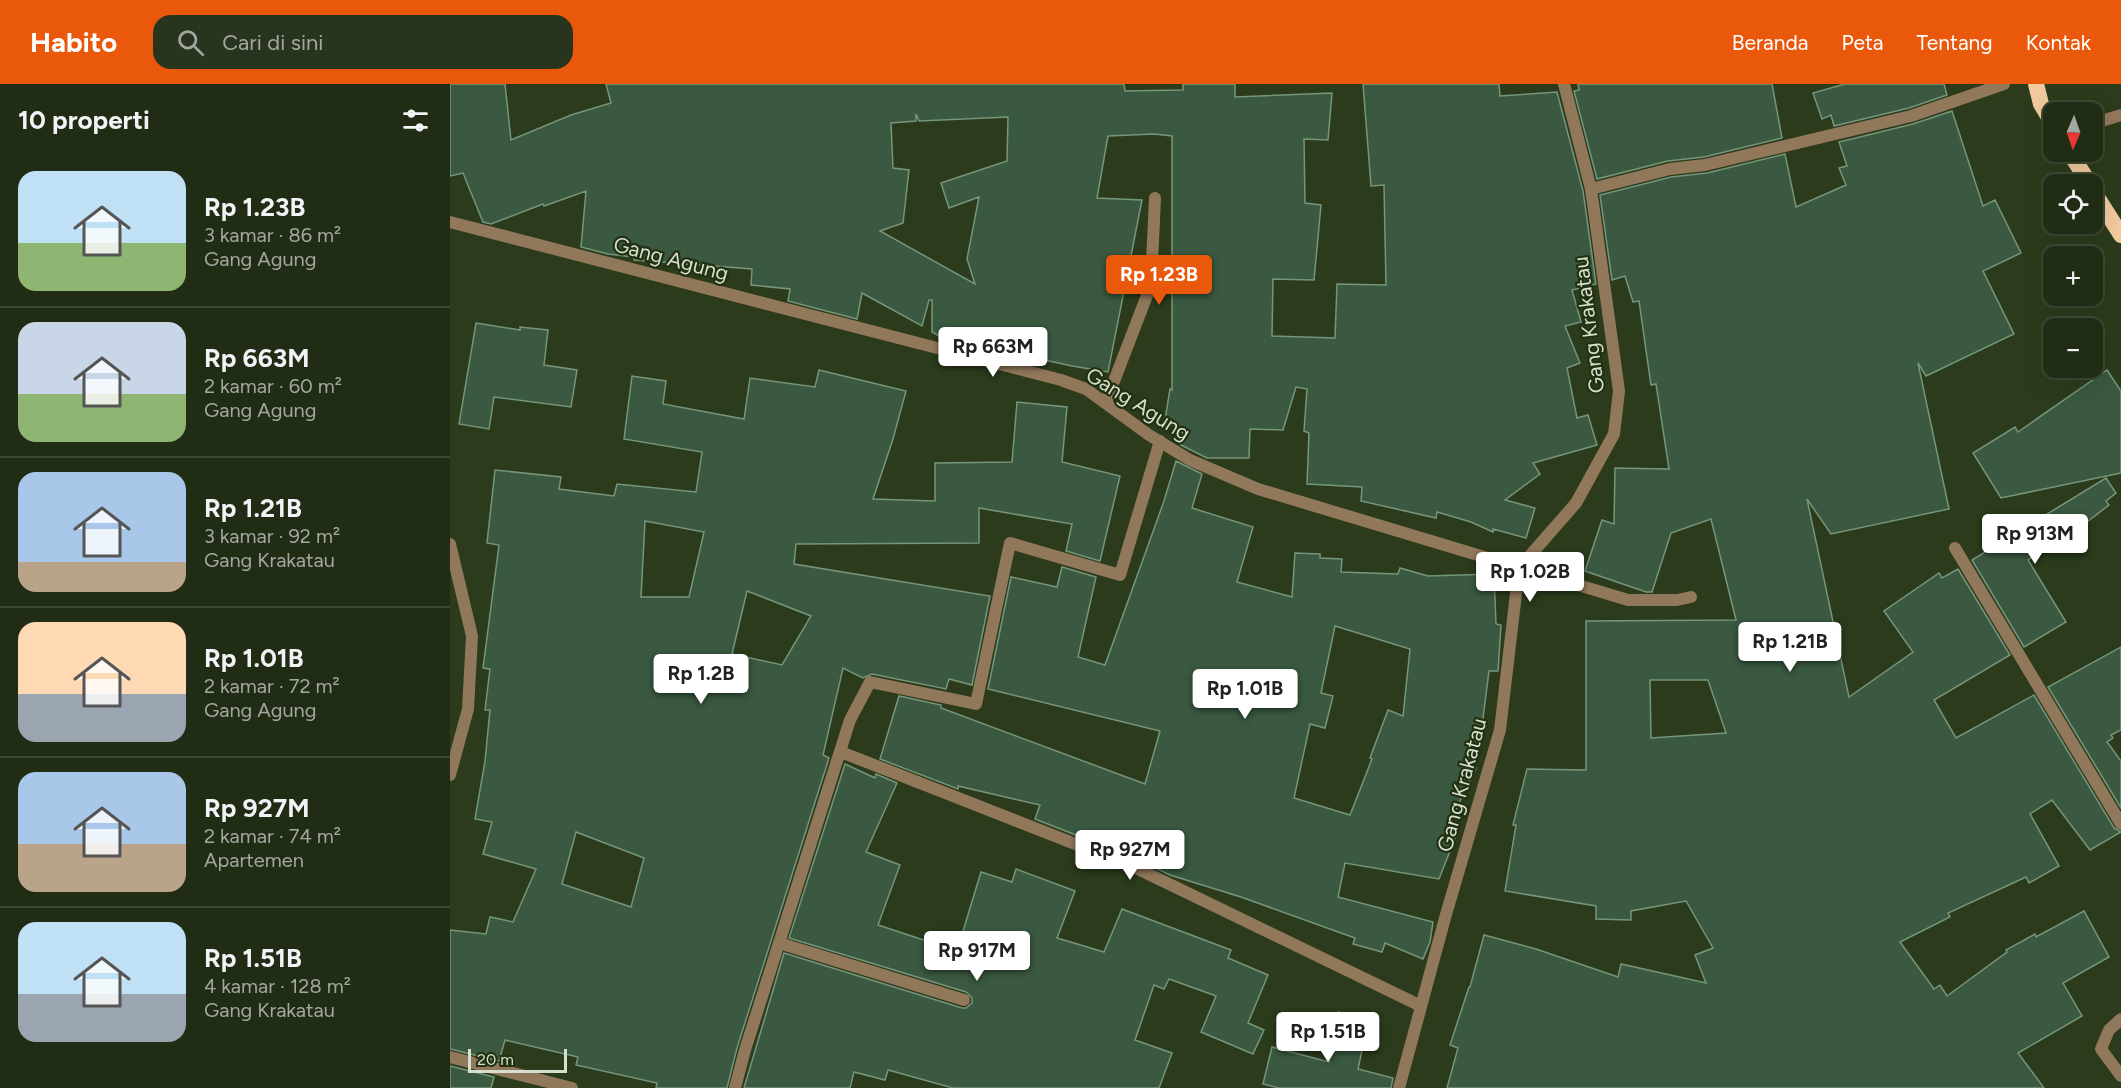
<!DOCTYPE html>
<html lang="id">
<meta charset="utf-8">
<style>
body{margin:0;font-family:Figtree,sans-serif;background:#29341e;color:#f1f3f6;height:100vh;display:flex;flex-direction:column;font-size:22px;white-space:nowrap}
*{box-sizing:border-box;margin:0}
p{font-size:20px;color:#a2a7a0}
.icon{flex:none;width:33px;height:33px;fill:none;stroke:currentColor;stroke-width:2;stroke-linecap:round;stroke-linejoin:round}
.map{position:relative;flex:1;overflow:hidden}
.drawer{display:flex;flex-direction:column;background:#212c15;width:450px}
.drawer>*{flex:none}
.needle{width:39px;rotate:182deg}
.buttons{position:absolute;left:1593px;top:18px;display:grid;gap:12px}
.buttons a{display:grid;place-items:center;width:60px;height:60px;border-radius:12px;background:#212c15;box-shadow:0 6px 24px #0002,0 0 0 2px #3e4834;font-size:30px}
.scale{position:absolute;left:18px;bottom:15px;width:99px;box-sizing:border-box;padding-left:6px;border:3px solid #d6dfcd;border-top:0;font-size:16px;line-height:21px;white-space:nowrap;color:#d6dfcd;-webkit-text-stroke:4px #223112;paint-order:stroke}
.price{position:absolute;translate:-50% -51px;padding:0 14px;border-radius:6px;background:#fff;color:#222;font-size:20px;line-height:39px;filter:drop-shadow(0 2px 3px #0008)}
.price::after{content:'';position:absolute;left:50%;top:36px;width:18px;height:14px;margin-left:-9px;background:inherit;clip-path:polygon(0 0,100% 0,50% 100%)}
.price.selected{background:#ea580c;color:#fff}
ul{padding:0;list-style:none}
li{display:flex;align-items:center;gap:18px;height:150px;padding:0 18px}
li+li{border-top:2px solid #3e4834}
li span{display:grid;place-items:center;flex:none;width:168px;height:120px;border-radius:18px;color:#555}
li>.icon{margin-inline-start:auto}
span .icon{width:72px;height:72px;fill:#fffc;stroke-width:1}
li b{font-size:26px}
h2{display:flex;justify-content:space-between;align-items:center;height:72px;padding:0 18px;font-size:26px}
header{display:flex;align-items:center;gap:36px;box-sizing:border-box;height:84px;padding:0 30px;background:#ea580c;color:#fff}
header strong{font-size:28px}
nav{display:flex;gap:33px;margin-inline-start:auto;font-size:21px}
.search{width:420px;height:54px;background:#29341e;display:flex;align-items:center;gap:15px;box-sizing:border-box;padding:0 21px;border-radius:18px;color:#a2a7a0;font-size:22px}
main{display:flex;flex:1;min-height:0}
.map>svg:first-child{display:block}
.building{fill:#3a5940;stroke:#76967b;stroke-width:1.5;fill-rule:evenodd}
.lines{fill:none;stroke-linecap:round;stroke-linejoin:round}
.service{stroke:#92785b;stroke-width:12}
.minor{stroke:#92785b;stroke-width:12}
.trunk{stroke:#f2ca9e;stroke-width:16}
.labels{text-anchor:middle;stroke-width:4.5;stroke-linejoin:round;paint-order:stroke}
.street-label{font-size:21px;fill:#d6dfcd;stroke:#223112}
</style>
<header>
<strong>Habito</strong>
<div class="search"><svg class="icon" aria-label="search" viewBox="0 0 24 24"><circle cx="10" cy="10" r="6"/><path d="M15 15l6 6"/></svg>Cari di sini</div>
<nav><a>Beranda</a><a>Peta</a><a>Tentang</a><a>Kontak</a></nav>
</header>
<main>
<section class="drawer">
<h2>10 properti<svg class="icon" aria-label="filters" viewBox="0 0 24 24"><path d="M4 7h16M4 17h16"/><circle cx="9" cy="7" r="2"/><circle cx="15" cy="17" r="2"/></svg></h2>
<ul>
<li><span style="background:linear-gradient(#bfe0f5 60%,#8fb573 0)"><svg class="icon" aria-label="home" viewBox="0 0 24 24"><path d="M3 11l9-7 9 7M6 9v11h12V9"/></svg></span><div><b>Rp 1.23B</b><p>3 kamar · 86 m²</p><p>Gang Agung</p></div></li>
<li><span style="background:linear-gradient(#c9d6e8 60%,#8fb573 0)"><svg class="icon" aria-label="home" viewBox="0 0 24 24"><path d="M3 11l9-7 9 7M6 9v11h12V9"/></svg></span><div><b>Rp 663M</b><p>2 kamar · 60 m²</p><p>Gang Agung</p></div></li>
<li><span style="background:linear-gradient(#a9c7e8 75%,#b9a48a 0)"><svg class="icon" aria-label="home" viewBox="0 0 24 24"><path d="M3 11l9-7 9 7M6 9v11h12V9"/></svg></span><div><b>Rp 1.21B</b><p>3 kamar · 92 m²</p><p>Gang Krakatau</p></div></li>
<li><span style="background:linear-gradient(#ffd9b3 60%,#9aa5b1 0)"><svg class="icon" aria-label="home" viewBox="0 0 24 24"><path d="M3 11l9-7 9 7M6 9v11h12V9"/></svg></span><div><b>Rp 1.01B</b><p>2 kamar · 72 m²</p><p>Gang Agung</p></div></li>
<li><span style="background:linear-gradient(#a9c7e8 60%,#b9a48a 0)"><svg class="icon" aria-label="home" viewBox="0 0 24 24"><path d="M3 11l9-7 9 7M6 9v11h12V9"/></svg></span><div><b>Rp 927M</b><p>2 kamar · 74 m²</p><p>Apartemen</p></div></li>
<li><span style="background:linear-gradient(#bfe0f5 60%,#9aa5b1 0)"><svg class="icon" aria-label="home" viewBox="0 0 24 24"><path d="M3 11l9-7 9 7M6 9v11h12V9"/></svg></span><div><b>Rp 1.51B</b><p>4 kamar · 128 m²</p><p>Gang Krakatau</p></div></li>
</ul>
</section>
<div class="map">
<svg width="1671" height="1004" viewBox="0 0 1671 1004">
<rect width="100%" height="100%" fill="#2c3b1c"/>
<g class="building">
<path d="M 0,0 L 55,0 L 61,56 L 121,31 L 161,19 L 156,0 L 674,0 L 675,7 L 733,6 L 733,0 L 785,0 L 785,13 L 882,9 L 878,56 L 854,55 L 855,119 L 871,121 L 864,196 L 823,195 L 822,252 L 885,254 L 887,200 L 936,201 L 934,101 L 921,102 L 913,0 L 1049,0 L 1050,12 L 1107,8 L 1133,107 L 1146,200 L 1122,206 L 1131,238 L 1115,242 L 1130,279 L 1117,284 L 1127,334 L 1138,331 L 1147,361 L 1083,379 L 1090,390 L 1055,416 L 1085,424 L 1076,454 L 1043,445 L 1043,448 L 1021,438 L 987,428 L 986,434 L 911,417 L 912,403 L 857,400 L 859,349 L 854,347 L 857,305 L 846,303 L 833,346 L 800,345 L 799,374 L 757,374 L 731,361 L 734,350 L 715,336 L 720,305 L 722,306 L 722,52 L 704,50 L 658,52 L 647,114 L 692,116 L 658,288 L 622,282 L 493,254 L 482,248 L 482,216 L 479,216 L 472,242 L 412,209 L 407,235 L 338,217 L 340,205 L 301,201 L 302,185 L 184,176 L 184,173 L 158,170 L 131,163 L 136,107 L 94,122 L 93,120 L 41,140 L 33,138 L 13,89 L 0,92 ZM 466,30 L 469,37 L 558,33 L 557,77 L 491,99 L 499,124 L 529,113 L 517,175 L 525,200 L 430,147 L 453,139 L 459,86 L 443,84 L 441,39 L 466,37 Z"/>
<path d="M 1128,0 L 1322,0 L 1332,54 L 1254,73 L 1218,77 L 1147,95 L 1124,7 L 1129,6 Z"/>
<path d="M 1395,0 L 1494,0 L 1497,11 L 1459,24 L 1384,42 L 1381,31 L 1372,35 L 1363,9 Z"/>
<path d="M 1502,27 L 1533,122 L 1545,116 L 1571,169 L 1533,187 L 1564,250 L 1476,292 L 1468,279 L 1499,425 L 1381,450 L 1357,415 L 1399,613 L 1463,568 L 1434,527 L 1489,489 L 1492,494 L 1508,485 L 1560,571 L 1484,616 L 1506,654 L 1584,611 L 1664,744 L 1671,748 L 1640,766 L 1602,716 L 1580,730 L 1609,782 L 1579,799 L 1576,793 L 1498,829 L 1500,833 L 1450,858 L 1484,905 L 1490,901 L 1497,912 L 1557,868 L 1556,866 L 1585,850 L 1586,853 L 1634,827 L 1659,873 L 1613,899 L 1632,932 L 1568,969 L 1594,1004 L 997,1004 L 1008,964 L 1000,961 L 1019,903 L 1020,903 L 1034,851 L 1086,865 L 1168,893 L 1171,880 L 1256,899 L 1245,871 L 1263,864 L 1236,817 L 1181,827 L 1181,836 L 1146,835 L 1146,822 L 1055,807 L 1066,741 L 1063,741 L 1077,685 L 1136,686 L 1136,537 L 1286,536 L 1261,435 L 1221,449 L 1202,508 L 1196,508 L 1135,487 L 1152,436 L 1164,440 L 1165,384 L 1219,385 L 1206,300 L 1201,301 L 1189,217 L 1183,218 L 1175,192 L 1162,196 L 1150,111 L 1221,93 L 1257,89 L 1335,70 L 1346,123 L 1396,101 L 1389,84 L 1397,82 L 1389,58 L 1463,40 ZM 1200,596 L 1258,596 L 1276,649 L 1201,654 Z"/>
<path d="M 26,239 L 70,246 L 70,243 L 98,246 L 94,281 L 127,286 L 121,323 L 44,313 L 39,345 L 9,340 Z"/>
<path d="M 369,286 L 456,307 L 443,355 L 423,415 L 485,417 L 485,379 L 562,378 L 567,318 L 617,323 L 612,378 L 670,392 L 650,477 L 616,467 L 622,440 L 529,424 L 529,459 L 346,460 L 344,480 L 540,512 L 522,601 L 499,595 L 496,605 L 422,590 L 413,594 L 393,584 L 373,671 L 379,674 L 287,964 L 277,1004 L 206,1004 L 207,999 L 126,981 L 128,973 L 55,956 L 49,977 L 0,965 L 0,846 L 36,850 L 40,833 L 63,838 L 86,785 L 33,770 L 42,738 L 25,735 L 35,677 L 40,626 L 35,626 L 40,585 L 33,584 L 49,461 L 37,459 L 45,386 L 111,393 L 109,405 L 164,412 L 167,400 L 246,408 L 252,368 L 174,355 L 182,292 L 216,297 L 213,320 L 294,335 L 300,294 L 365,303 ZM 195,437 L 254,448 L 239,513 L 191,513 ZM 297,507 L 361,532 L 332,581 L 282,570 ZM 126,748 L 194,774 L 181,823 L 112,800 Z"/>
<path d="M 1657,286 L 1671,307 L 1671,389 L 1551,414 L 1523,369 L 1565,343 L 1568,348 Z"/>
<path d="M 726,377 L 752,390 L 742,424 L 803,443 L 787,498 L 842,513 L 845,469 L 870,470 L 870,474 L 892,475 L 891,488 L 948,490 L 950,484 L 978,492 L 1044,490 L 1046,540 L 1051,541 L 1048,587 L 1039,587 L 1031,650 L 1015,683 L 1026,684 L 995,748 L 1006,752 L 989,795 L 895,779 L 888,813 L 983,838 L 980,858 L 973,875 L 935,859 L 932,868 L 903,860 L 905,854 L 791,813 L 720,791 L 687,775 L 585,735 L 590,721 L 508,702 L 508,705 L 430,675 L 449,612 L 491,621 L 491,624 L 695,700 L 710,647 L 538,605 L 561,493 L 607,503 L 612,483 L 646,493 L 628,573 L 655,581 L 714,417 ZM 885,542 L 960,565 L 953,632 L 938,626 L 920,674 L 922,675 L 900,731 L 844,714 L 860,640 L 875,644 L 883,612 L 871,609 Z"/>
<path d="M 1656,394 L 1666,409 L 1656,417 L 1659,421 L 1637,438 L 1634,434 L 1578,476 L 1616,538 L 1574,563 L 1522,476 Z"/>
<path d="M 1671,563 L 1671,646 L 1661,651 L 1663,654 L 1657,658 L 1671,677 L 1671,724 L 1598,603 Z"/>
<path d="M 395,680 L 425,694 L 426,690 L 447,699 L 416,768 L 450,781 L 428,841 L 507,867 L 531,788 L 562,798 L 566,785 L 625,807 L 607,854 L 654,868 L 672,825 L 781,866 L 778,874 L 818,891 L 798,939 L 814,946 L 803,970 L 751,948 L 766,912 L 719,895 L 714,905 L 704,901 L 685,956 L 722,969 L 709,1004 L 503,1004 L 438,986 L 435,996 L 404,988 L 400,1004 L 294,1004 L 334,869 L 512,924 L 516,924 L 522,919 L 522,914 L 516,908 L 339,854 Z"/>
<path d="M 888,928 L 919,934 L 908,985 L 943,994 L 941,1004 L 829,1004 L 813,1000 L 822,963 L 879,978 Z"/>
<path d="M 0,982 L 44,993 L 41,1004 L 0,1004 Z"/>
</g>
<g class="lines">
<g class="service">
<path d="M 1642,40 L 1671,31"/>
<path d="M 1505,464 L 1671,740"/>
<path d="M 1671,935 L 1659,946 L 1651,965 L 1671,992"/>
</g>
<g class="minor">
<path d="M 1114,0 L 1141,105"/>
<path d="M 0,138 L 611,296 L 636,305 L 699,351 L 740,376 L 808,405 L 1178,516 L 1227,516 L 1241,513"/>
<path d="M 656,318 L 701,201 L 705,114"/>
<path d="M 0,460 L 22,552 L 18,625 L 0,691"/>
<path d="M 391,668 L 684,783 L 971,922"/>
<path d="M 329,859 L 514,916"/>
<path d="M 0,973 L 122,1004"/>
<path d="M 285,1004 L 295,966 L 400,636 L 420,598 L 526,620 L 560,459 L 670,491 L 710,357"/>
<path d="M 949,1004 L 995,834 L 1050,646 L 1069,484 L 1126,419 L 1164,350 L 1169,307 L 1141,105 L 1220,85 L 1255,81 L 1461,32 L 1554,0"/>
</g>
<g class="trunk">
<path d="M 1586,0 L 1591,20 L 1604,42"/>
<path d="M 1619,68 L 1640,100"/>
<path d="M 1642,105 L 1671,151"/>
</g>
</g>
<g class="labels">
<g class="street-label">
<text transform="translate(221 175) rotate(15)" y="7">Gang Agung</text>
<text transform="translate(1139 241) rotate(-97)" y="7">Gang Krakatau</text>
<text transform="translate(688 320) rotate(32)" y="7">Gang Agung</text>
<text transform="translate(1012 701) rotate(-75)" y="7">Gang Krakatau</text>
</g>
</g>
</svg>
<div class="buttons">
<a><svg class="needle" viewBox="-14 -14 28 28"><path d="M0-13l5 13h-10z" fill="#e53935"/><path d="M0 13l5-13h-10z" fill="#a2a7a0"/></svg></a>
<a><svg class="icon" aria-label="locate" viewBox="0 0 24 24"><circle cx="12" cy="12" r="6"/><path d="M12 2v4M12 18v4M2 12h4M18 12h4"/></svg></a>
<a>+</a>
<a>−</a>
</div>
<div class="scale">20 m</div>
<b class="price selected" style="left:709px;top:222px">Rp 1.23B</b>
<b class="price" style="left:543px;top:294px">Rp 663M</b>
<b class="price" style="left:1585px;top:481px">Rp 913M</b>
<b class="price" style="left:1080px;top:519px">Rp 1.02B</b>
<b class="price" style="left:1340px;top:589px">Rp 1.21B</b>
<b class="price" style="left:251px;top:621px">Rp 1.2B</b>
<b class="price" style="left:795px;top:636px">Rp 1.01B</b>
<b class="price" style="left:680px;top:797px">Rp 927M</b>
<b class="price" style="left:527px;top:898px">Rp 917M</b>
<b class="price" style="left:878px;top:979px">Rp 1.51B</b>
</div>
</main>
